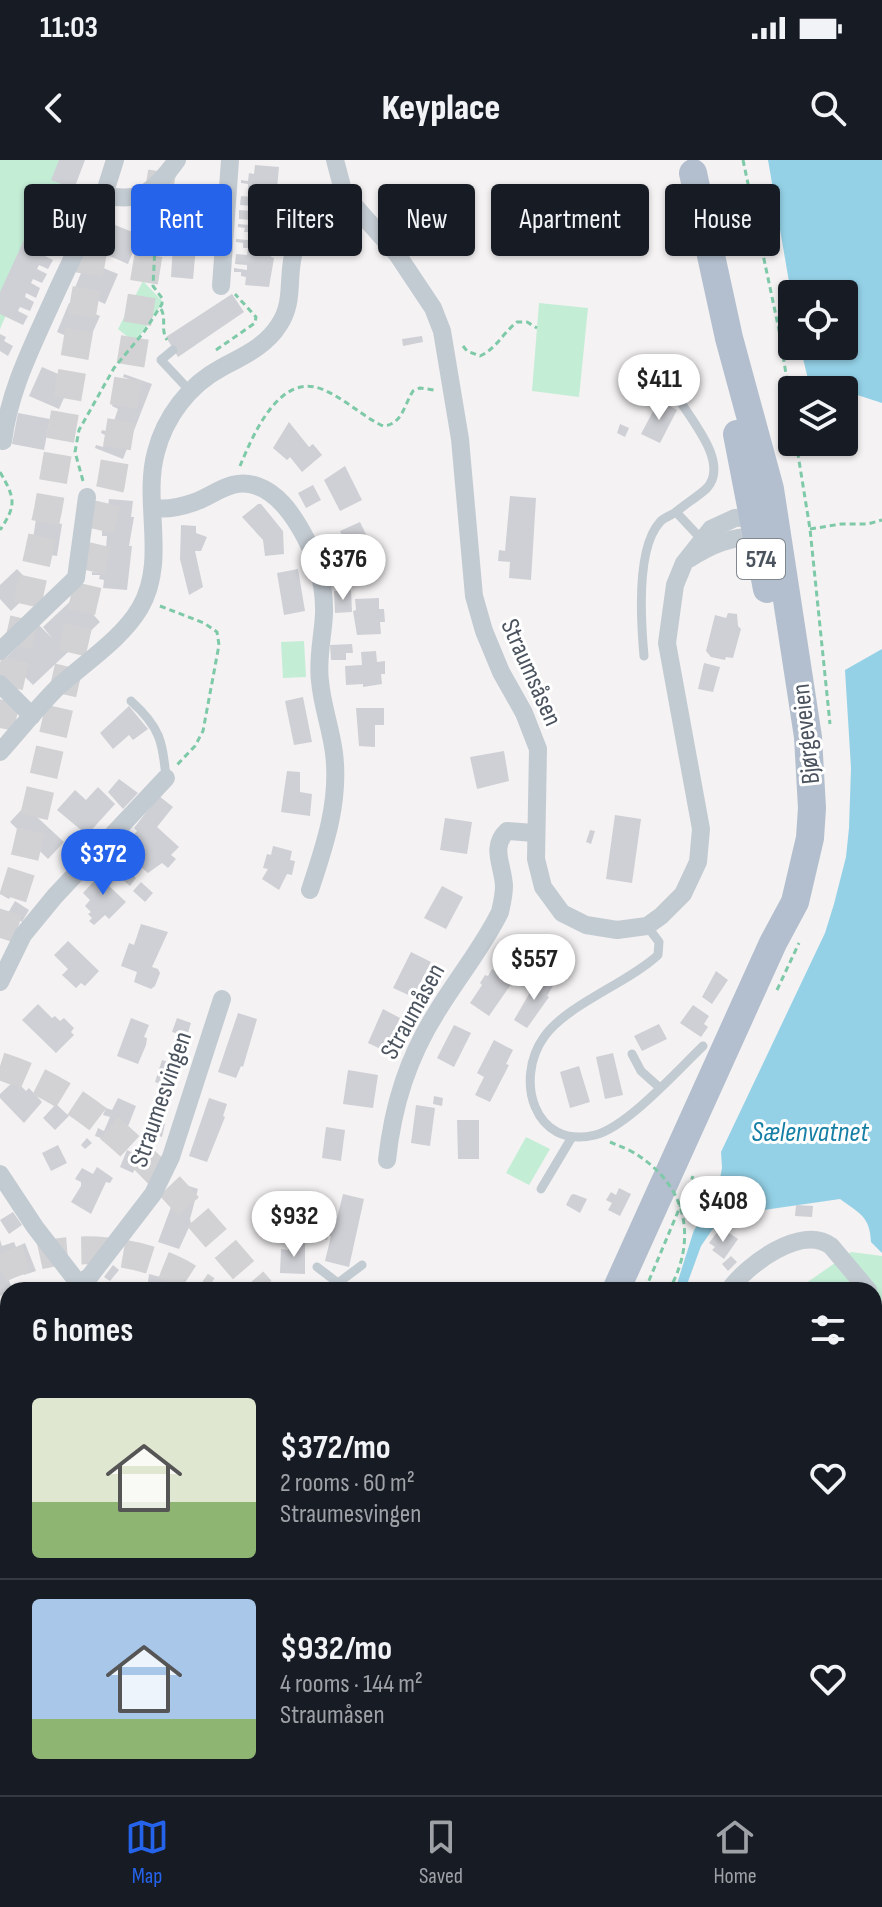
<!DOCTYPE html>
<meta charset="utf-8">
<style>
body{margin:0;font-family:"Sofia Sans Condensed",sans-serif;background:#242831;color:#f1f3f6;height:100vh;display:flex;flex-direction:column;font-size:30px;white-space:nowrap}
*{box-sizing:border-box;margin:0}
p{font-size:26px;color:#9ea1a6}
.icon{flex:none;width:44px;height:44px;fill:none;stroke:currentColor;stroke-width:2;stroke-linecap:round;stroke-linejoin:round}
.map{position:relative;flex:1;overflow:hidden}
.side{position:absolute;left:0px;top:1122px;width:882px;height:514px;display:flex;flex-direction:column;background:#171b24;border-radius:24px 24px 0 0;box-shadow:0 2px 6px #0004}
.side>*{flex:none}
.banner{position:absolute;left:24px;top:24px;width:834px;height:72px;display:flex;gap:16px}
.buttons{position:absolute;left:778px;top:120px;display:grid;gap:16px}
.buttons a{display:grid;place-items:center;width:80px;height:80px;border-radius:8px;background:#171b24;box-shadow:0 2px 6px #0004;font-size:40px}
.price{position:absolute;translate:-50% -68px;padding:0 18px;border-radius:28px;background:#fff;color:#222;font-size:26px;line-height:52px;filter:drop-shadow(0 2px 4px #0008)}
.price::after{content:'';position:absolute;left:50%;top:48px;width:24px;height:18px;margin-left:-12px;background:inherit;clip-path:polygon(0 0,100% 0,50% 100%)}
.price.active{background:#2563eb;color:#fff}
ul{padding:0;list-style:none}
li{display:flex;align-items:center;gap:24px;height:200px;padding:0 32px}
li+li{border-top:2px solid #363941}
li span{display:grid;place-items:center;flex:none;width:224px;height:160px;border-radius:8px;color:#555}
li>.icon{margin-inline-start:auto}
span .icon{width:96px;height:96px;fill:#fffc;stroke-width:1}
li b{font-size:34px}
h2{display:flex;justify-content:space-between;align-items:center;height:96px;padding:0 32px;font-size:34px}
.tag{padding:0 28px;border-radius:8px;background:#171b24;box-shadow:0 2px 6px #0004;font-size:28px;line-height:72px}
.tag.active{background:#2563eb;color:#fff}
.status{display:flex;justify-content:space-between;align-items:center;height:56px;padding:0 40px;background:#171b24;direction:ltr}
.status svg{height:22px;fill:currentColor}
header{display:flex;justify-content:space-between;align-items:center;height:104px;padding:0 32px;background:#171b24;font-size:36px;font-weight:800}
.tab-bar{display:flex;justify-content:space-around;align-items:center;height:112px;border-top:2px solid #363941;background:#171b24;font-size:22px;color:#9ea1a6}
.tab-bar a{display:grid;justify-items:center;gap:4px}
.tab-bar .active{color:#2563eb}
.map>svg:first-child{display:block}
.green{fill:#c4edd6}
.water{fill:#94d1e7}
.building{fill:#cfd0d5}
.lines{fill:none;stroke-linecap:round;stroke-linejoin:round}
.primary-tunnel{stroke:#d2d2d4;stroke-width:28;stroke-dasharray:28 14;stroke-linecap:butt}
.path{stroke:#7ec9a8;stroke-width:3;stroke-dasharray:6 4;stroke-linecap:butt}
.lane{stroke:#c3cbd2;stroke-width:9}
.street{stroke:#c3cbd2;stroke-width:18}
.primary{stroke:#b3bfce;stroke-width:28}
.path-bridge{stroke:#7ec9a8;stroke-width:3;stroke-dasharray:6 4;stroke-linecap:butt}
.labels{text-anchor:middle;stroke-width:6;stroke-linejoin:round;paint-order:stroke}
.shield{fill:#fff;stroke:#80878e;stroke-width:2}
.shield-label{font-size:24px;font-weight:bold;fill:#4a535e}
.street-label{font-size:26px;fill:#4a535e;stroke:#fff}
.water-label{font-size:28px;font-style:italic;fill:#167fa5;stroke:#fff}
</style>
<div class="status"><b>11:03</b><svg viewBox="0 0 49 12"><path d="M0 12V9h3v3zM5 12V6h3v6zM10 12V3h3v9zM15 12V0h3v12zM26 1h20v11H26zM47 4h2v5h-2z"/></svg></div>
<header><svg class="icon" aria-label="back" viewBox="0 0 24 24"><path d="M15 5l-7 7 7 7"/></svg>Keyplace<svg class="icon" aria-label="search" viewBox="0 0 24 24"><circle cx="10" cy="10" r="6"/><path d="M15 15l6 6"/></svg></header>
<div class="map">
<svg width="882" height="1635" viewBox="0 0 882 1635">
<rect width="100%" height="100%" fill="#f4f2f2"/>
<g class="green">
<path d="M 0,0 L 73,0 L 0,169 Z"/>
<path d="M 143,121 L 163,142 L 135,183 L 118,169 Z"/>
<path d="M 539,143 L 588,148 L 579,237 L 532,231 Z"/>
<path d="M 304,481 L 306,517 L 283,518 L 281,482 Z"/>
<path d="M 526,977 L 550,989 L 529,1025 L 506,1013 Z"/>
<path d="M 851,1092 L 882,1096 L 882,1208 L 874,1205 L 874,1130 L 796,1130 Z"/>
</g>
<g class="water">
<path d="M 768,0 L 882,0 L 882,243 L 808,219 L 800,186 L 844,186 L 844,134 L 792,134 L 792,139 Z"/>
<path d="M 882,489 L 882,1093 L 871,1082 C 870,1056 859,1053 840,1039 L 729,1055 L 712,1070 L 701,1086 L 685,1130 L 675,1130 L 694,1070 L 708,1050 L 719,1024 L 722,1008 L 721,992 L 825,773 L 834,744 L 846,697 L 849,668 L 851,608 L 845,510 Z"/>
<path d="M 238,1628 L 591,1628 L 593,1635 L 235,1635 Z"/>
</g>
<g class="building">
<path d="M 59,0 L 85,0 L 74,29 L 51,20 Z"/>
<path d="M 255,5 L 279,7 L 276,39 L 278,39 L 271,97 L 274,98 L 269,127 L 245,125 L 246,117 L 241,116 L 241,112 L 234,112 L 234,108 L 247,110 L 247,105 L 235,104 L 236,94 L 247,95 L 248,88 L 243,88 L 243,83 L 236,82 L 236,79 L 248,80 L 249,72 L 244,72 L 245,68 L 238,67 L 238,64 L 250,65 L 250,60 L 239,59 L 239,50 L 251,51 L 252,46 L 240,45 L 241,36 L 252,37 L 252,29 L 248,29 L 248,24 L 241,23 L 241,20 L 248,21 L 249,13 L 254,14 Z"/>
<path d="M 178,32 L 200,34 L 196,66 L 175,63 Z"/>
<path d="M 110,63 L 140,75 L 128,104 L 98,91 Z"/>
<path d="M 30,67 L 52,77 L 50,81 L 59,86 L 55,95 L 45,91 L 43,95 L 53,100 L 48,109 L 39,105 L 37,109 L 47,114 L 42,123 L 33,119 L 31,123 L 40,128 L 36,138 L 26,133 L 25,137 L 34,142 L 30,151 L 20,147 L 18,151 L 28,156 L 23,165 L 0,154 L 0,132 Z"/>
<path d="M 173,85 L 196,87 L 193,119 L 171,117 Z"/>
<path d="M 86,101 L 118,114 L 105,144 L 74,130 Z"/>
<path d="M 232,134 L 244,152 L 178,197 L 166,177 Z"/>
<path d="M 69,143 L 100,156 L 87,185 L 57,172 Z"/>
<path d="M 0,174 L 6,177 L 4,181 L 13,186 L 8,196 L 0,191 Z"/>
<path d="M 422,176 L 423,182 L 403,186 L 402,179 Z"/>
<path d="M 42,207 L 72,220 L 59,249 L 29,236 Z"/>
<path d="M 124,214 L 152,224 L 123,299 L 95,288 L 96,285 L 103,287 L 107,276 L 101,273 L 102,270 L 109,272 L 114,261 L 118,249 L 112,246 L 113,243 L 120,245 L 123,235 L 117,232 L 118,229 L 125,232 L 129,219 L 123,217 Z"/>
<path d="M 659,240 L 677,250 L 660,283 L 641,274 Z"/>
<path d="M 18,253 L 50,259 L 44,290 L 12,284 Z"/>
<path d="M 289,262 L 309,287 L 313,284 L 322,295 L 302,312 L 290,297 L 287,300 L 273,288 Z"/>
<path d="M 620,264 L 629,268 L 625,277 L 617,273 Z"/>
<path d="M 345,306 L 362,340 L 340,351 L 324,320 Z"/>
<path d="M 313,325 L 321,340 L 306,348 L 298,333 Z"/>
<path d="M 510,336 L 536,338 L 531,420 L 509,418 L 510,402 L 498,401 L 499,390 L 505,391 Z"/>
<path d="M 109,339 L 133,341 L 131,357 L 134,357 L 129,386 L 132,386 L 127,430 L 103,428 L 104,420 L 99,419 L 100,415 L 92,415 L 92,412 L 104,413 L 107,376 L 102,376 L 102,369 L 107,369 L 108,355 L 103,355 L 103,346 L 108,347 Z"/>
<path d="M 258,344 L 261,344 L 283,371 L 284,394 L 265,396 L 263,380 L 242,357 Z"/>
<path d="M 36,359 L 62,364 L 57,396 L 31,392 Z"/>
<path d="M 360,362 L 379,401 L 359,411 L 340,371 Z"/>
<path d="M 181,365 L 196,366 L 196,373 L 207,377 L 201,391 L 195,391 L 203,427 L 189,435 L 180,399 Z"/>
<path d="M 17,409 L 35,428 L 11,451 L 0,439 L 0,425 Z"/>
<path d="M 298,409 L 305,451 L 284,455 L 277,413 Z"/>
<path d="M 351,430 L 352,452 L 335,453 L 334,431 Z"/>
<path d="M 76,436 L 100,462 L 33,525 L 6,498 L 39,465 L 52,478 L 43,467 Z"/>
<path d="M 379,438 L 379,449 L 384,449 L 385,462 L 380,462 L 381,474 L 357,475 L 353,451 L 356,450 L 355,439 Z"/>
<path d="M 728,453 L 737,454 L 738,466 L 741,469 L 733,498 L 726,497 L 725,500 L 711,497 L 706,491 L 715,455 L 726,458 Z"/>
<path d="M 352,484 L 353,493 L 346,493 L 346,500 L 331,500 L 330,485 Z"/>
<path d="M 376,491 L 377,502 L 385,501 L 385,514 L 381,514 L 382,524 L 363,527 L 363,524 L 346,525 L 345,506 L 362,505 L 361,492 Z"/>
<path d="M 704,503 L 720,507 L 713,532 L 698,529 Z"/>
<path d="M 303,537 L 312,582 L 294,585 L 285,541 Z"/>
<path d="M 129,546 L 148,569 L 133,580 L 129,575 L 113,589 L 100,573 Z"/>
<path d="M 356,548 L 384,548 L 384,565 L 375,565 L 375,587 L 359,586 Z"/>
<path d="M 504,591 L 509,621 L 477,629 L 470,597 Z"/>
<path d="M 287,611 L 300,612 L 300,632 L 312,634 L 310,656 L 281,652 Z"/>
<path d="M 119,619 L 138,633 L 123,649 L 108,632 Z"/>
<path d="M 98,627 L 115,644 L 87,675 L 57,650 L 75,630 L 86,640 Z"/>
<path d="M 159,636 L 173,647 L 157,667 L 179,687 L 171,695 L 176,699 L 168,708 L 162,703 L 148,713 L 126,694 L 132,688 L 126,683 L 137,671 L 134,668 Z"/>
<path d="M 25,646 L 64,682 L 48,699 L 10,662 Z"/>
<path d="M 615,655 L 641,659 L 632,723 L 606,719 Z"/>
<path d="M 445,658 L 472,662 L 467,694 L 440,690 Z"/>
<path d="M 590,670 L 595,671 L 591,684 L 586,682 Z"/>
<path d="M 273,686 L 292,691 L 290,700 L 295,701 L 292,715 L 287,714 L 279,730 L 262,719 L 268,709 L 263,708 L 267,694 L 271,695 Z"/>
<path d="M 107,707 L 117,717 L 109,726 L 126,742 L 109,759 L 105,755 L 94,765 L 89,761 L 92,758 L 88,754 L 91,752 L 85,746 L 90,740 L 83,733 Z"/>
<path d="M 125,708 L 136,718 L 130,726 L 118,716 Z"/>
<path d="M 141,722 L 153,733 L 145,742 L 133,731 Z"/>
<path d="M 5,726 L 14,731 L 9,739 L 0,734 Z"/>
<path d="M 442,726 L 463,737 L 446,769 L 424,758 Z"/>
<path d="M 15,741 L 29,750 L 22,762 L 8,753 Z"/>
<path d="M 141,764 L 168,772 L 152,807 L 158,809 L 160,813 L 155,826 L 151,829 L 134,822 L 137,812 L 121,806 L 129,783 L 134,785 Z"/>
<path d="M 68,781 L 99,811 L 85,826 L 81,823 L 76,828 L 62,815 L 68,809 L 54,795 Z"/>
<path d="M 506,782 L 522,785 L 520,797 L 504,795 Z"/>
<path d="M 411,792 L 431,802 L 413,837 L 393,828 Z"/>
<path d="M 492,809 L 512,823 L 489,856 L 470,843 L 482,825 L 480,823 L 485,815 L 488,816 Z"/>
<path d="M 716,811 L 728,820 L 712,844 L 702,837 Z"/>
<path d="M 540,815 L 554,824 L 547,836 L 549,837 L 527,868 L 514,860 Z"/>
<path d="M 38,844 L 52,858 L 55,856 L 60,861 L 64,858 L 74,868 L 71,872 L 74,875 L 56,893 L 22,860 Z"/>
<path d="M 693,845 L 709,856 L 704,864 L 708,867 L 701,877 L 680,863 Z"/>
<path d="M 383,849 L 400,858 L 385,891 L 368,883 Z"/>
<path d="M 238,853 L 257,859 L 243,907 L 241,906 L 236,918 L 218,912 Z"/>
<path d="M 131,858 L 149,865 L 144,877 L 147,878 L 146,885 L 138,904 L 117,896 Z"/>
<path d="M 177,858 L 191,863 L 187,876 L 172,872 Z"/>
<path d="M 659,864 L 667,879 L 642,891 L 634,876 Z"/>
<path d="M 454,865 L 471,873 L 454,907 L 437,898 Z"/>
<path d="M 494,880 L 513,890 L 506,904 L 509,905 L 490,942 L 475,935 L 484,917 L 477,913 Z"/>
<path d="M 613,893 L 623,935 L 605,939 L 596,897 Z"/>
<path d="M 162,900 L 178,905 L 168,927 L 155,922 Z"/>
<path d="M 579,906 L 590,942 L 570,948 L 560,912 Z"/>
<path d="M 348,910 L 378,915 L 373,948 L 343,944 Z"/>
<path d="M 15,920 L 26,931 L 29,928 L 42,942 L 24,963 L 0,938 L 0,934 Z"/>
<path d="M 434,936 L 443,938 L 442,946 L 433,944 Z"/>
<path d="M 118,938 L 136,946 L 123,979 L 107,972 L 104,979 L 95,976 L 98,968 L 104,971 L 110,957 L 103,955 L 106,948 L 112,950 Z"/>
<path d="M 209,938 L 227,944 L 223,956 L 225,957 L 207,1002 L 189,996 Z"/>
<path d="M 56,944 L 69,956 L 55,970 L 43,958 Z"/>
<path d="M 416,945 L 435,948 L 430,986 L 411,983 Z"/>
<path d="M 457,960 L 479,960 L 479,999 L 458,999 Z"/>
<path d="M 158,962 L 165,964 L 162,977 L 153,974 Z"/>
<path d="M 326,967 L 345,970 L 341,1001 L 322,998 Z"/>
<path d="M 87,978 L 92,983 L 85,989 L 81,985 Z"/>
<path d="M 58,985 L 67,1003 L 51,1011 L 42,993 Z"/>
<path d="M 127,990 L 140,996 L 133,1013 L 120,1007 Z"/>
<path d="M 97,1007 L 113,1018 L 110,1023 L 106,1022 L 91,1054 L 71,1042 L 81,1026 L 81,1022 L 75,1019 L 82,1008 L 93,1014 Z"/>
<path d="M 180,1023 L 198,1029 L 190,1059 L 191,1063 L 179,1089 L 158,1082 Z"/>
<path d="M 619,1028 L 631,1034 L 620,1056 L 608,1050 L 612,1043 L 606,1040 L 611,1032 L 616,1035 Z"/>
<path d="M 343,1034 L 364,1039 L 349,1107 L 325,1101 L 331,1076 L 328,1076 L 327,1080 L 309,1077 L 313,1056 L 337,1058 Z"/>
<path d="M 574,1034 L 587,1039 L 580,1053 L 566,1045 L 571,1035 Z"/>
<path d="M 796,1045 L 813,1046 L 812,1057 L 795,1056 Z"/>
<path d="M 13,1052 L 22,1065 L 9,1074 L 0,1060 Z"/>
<path d="M 718,1071 L 726,1077 L 729,1073 L 738,1079 L 724,1099 L 712,1090 L 715,1087 L 709,1083 Z"/>
<path d="M 0,1080 L 2,1086 L 14,1082 L 16,1087 L 25,1083 L 36,1111 L 24,1115 L 20,1105 L 6,1110 L 12,1130 L 0,1136 Z"/>
<path d="M 289,1081 L 305,1082 L 305,1114 L 280,1113 L 281,1089 L 288,1090 Z"/>
<path d="M 731,1096 L 737,1102 L 728,1111 L 722,1104 Z"/>
<path d="M 113,1105 L 119,1110 L 110,1121 L 104,1117 Z"/>
<path d="M 149,1114 L 176,1121 L 175,1130 L 147,1130 Z"/>
<path d="M 8,1223 L 8,1250 L 0,1238 L 0,1229 Z"/>
<path d="M 882,1225 L 882,1245 L 875,1243 Z"/>
<path d="M 878,1319 L 882,1320 L 882,1359 L 874,1358 L 874,1323 L 877,1323 Z"/>
<path d="M 8,1346 L 8,1369 L 5,1372 L 0,1365 L 0,1352 Z"/>
<path d="M 1,1406 L 8,1409 L 8,1423 L 0,1420 Z"/>
<path d="M 8,1509 L 8,1536 L 0,1531 L 0,1521 Z"/>
<path d="M 8,1565 L 8,1603 L 0,1614 L 0,1575 Z"/>
<path d="M 882,1616 L 882,1635 L 833,1635 L 833,1631 L 874,1628 L 874,1617 Z"/>
<path d="M 99,1628 L 181,1628 L 174,1634 L 170,1630 L 164,1635 L 105,1635 Z"/>
</g>
<g class="lines">
<g class="primary-tunnel">
<path d="M 0,568 L 48,350 L 104,28"/>
<path d="M 0,778 L 22,709 L 111,324 L 164,0"/>
<path d="M 0,906 C 112,942 186,1046 261,1130"/>
<path d="M 0,1109 C 52,1083 124,1085 175,1110 C 186,1115 196,1123 207,1130"/>
</g>
<g class="path">
<path d="M 743,0 L 779,170 L 792,252"/>
<path d="M 161,149 C 167,159 160,169 167,180"/>
<path d="M 463,186 L 467,191 L 480,196 C 496,189 503,173 517,162 L 527,162 L 537,168"/>
<path d="M 216,190 L 255,163 L 256,157 L 235,134"/>
<path d="M 796,282 L 810,369 L 830,564"/>
<path d="M 240,306 C 253,275 280,210 324,230 C 345,239 362,256 383,266 C 402,265 404,245 413,231 L 420,228 L 434,230"/>
<path d="M 0,312 C 15,338 17,345 0,370"/>
<path d="M 83,321 L 75,292 L 79,270 L 114,208 L 144,172 L 162,144 L 162,138 L 153,126 L 156,67 L 150,48"/>
<path d="M 810,369 L 841,364 L 868,364 L 882,360"/>
<path d="M 160,446 L 204,463 L 217,472 L 219,485 L 203,571 L 195,586 L 176,606"/>
<path d="M 777,830 L 799,783"/>
<path d="M 610,982 L 629,990"/>
<path d="M 645,1130 L 693,1016"/>
</g>
<g class="lane">
<path d="M 173,190 L 161,200 L 190,231"/>
<path d="M 674,231 C 686,255 731,301 707,328 C 700,335 684,345 676,352 L 704,382"/>
<path d="M 644,496 C 641,463 636,388 660,362 C 663,358 672,355 676,352"/>
<path d="M 131,541 C 160,567 163,582 166,618"/>
<path d="M 647,766 L 659,782 L 658,795 C 628,823 566,845 544,877 C 514,919 534,990 595,975 C 627,967 678,910 703,886"/>
<path d="M 632,894 L 641,911 L 660,928"/>
<path d="M 541,1029 L 572,977"/>
<path d="M 317,1107 L 338,1123 L 340,1130"/>
<path d="M 338,1123 L 362,1105"/>
<path d="M 601,1628 L 604,1635"/>
<path d="M 211,1635 L 217,1628"/>
</g>
<g class="street">
<path d="M 335,0 L 344,34"/>
<path d="M 104,35 L 115,0"/>
<path d="M 221,126 L 230,0"/>
<path d="M 3,281 C 9,234 28,195 47,153 C 65,113 84,73 104,35 C 142,44 156,29 177,0"/>
<path d="M 153,348 C 168,350 181,347 195,342 C 216,334 233,317 257,326 C 277,333 290,351 300,368 C 316,395 325,423 324,454 C 323,476 317,499 320,521 C 322,545 331,569 334,593 C 340,641 325,685 310,730"/>
<path d="M 689,399 C 711,385 730,377 756,376 L 764,369"/>
<path d="M 0,491 L 76,418 L 87,337"/>
<path d="M 0,524 L 32,556"/>
<path d="M 0,592 C 19,571 37,548 57,528 C 84,503 121,480 140,448 C 168,400 142,343 156,292 C 165,257 189,225 221,208 C 243,196 265,187 279,165 C 293,144 288,124 292,101 C 297,68 313,43 344,34 L 397,94 L 433,148 L 442,171 L 460,279 L 474,436 L 484,471 L 501,512 L 524,553 L 538,589 L 536,699 L 543,727 L 562,753 L 586,765 L 617,770 L 647,766 L 661,756 L 683,734 L 698,702 L 701,669 L 667,483 L 675,425 L 684,403 L 711,369 L 735,358 L 764,357"/>
<path d="M 0,822 L 23,775 L 55,736 L 166,618"/>
<path d="M 387,1000 C 393,945 408,897 438,850 C 458,817 483,787 500,752 C 502,743 504,735 504,726 C 503,705 490,687 507,671 L 534,673"/>
<path d="M 0,1014 L 35,1067 L 79,1124"/>
<path d="M 71,1130 L 90,1116 L 153,1034 L 171,997 L 222,839"/>
<path d="M 729,1130 C 747,1105 801,1064 831,1086 L 868,1130"/>
<path d="M 0,1157 L 8,1157"/>
<path d="M 0,1323 L 8,1332"/>
<path d="M 874,1481 L 879,1479 L 882,1482"/>
</g>
<g class="primary">
<path d="M 737,274 L 767,429"/>
<path d="M 616,1130 L 773,783 L 795,742 L 810,678 L 812,648 L 808,577 L 770,329 L 729,178 L 693,13"/>
<path d="M 644,1628 L 649,1635"/>
<path d="M 51,1635 L 59,1628"/>
</g>
<path class="path-bridge" d="M 629,990 C 684,1020 700,1075 669,1130"/>
</g>
<g class="labels">
<rect class="shield" x="737" y="379" width="48" height="40" rx="6"/>
<g class="shield-label">
<text x="761" y="407">574</text>
</g>
<g class="street-label">
<text transform="translate(532 512) rotate(66)" y="9">Straumsåsen</text>
<text transform="translate(805 574) rotate(-96)" y="9">Bjørgeveien</text>
<text transform="translate(412 851) rotate(-61)" y="9">Straumåsen</text>
<text transform="translate(160 939) rotate(-71)" y="9">Straumesvingen</text>
</g>
<g class="water-label">
<text x="810" y="981">Sælenvatnet</text>
</g>
</g>
</svg>
<div class="buttons">
<a><svg class="icon" aria-label="locate" viewBox="0 0 24 24"><circle cx="12" cy="12" r="6"/><path d="M12 2v4M12 18v4M2 12h4M18 12h4"/></svg></a>
<a><svg class="icon" aria-label="layers" viewBox="0 0 24 24"><path d="M12 4l9 5-9 5-9-5zM3 14l9 5 9-5"/></svg></a>
</div>
<b class="price" style="left:659px;top:262px">$411</b>
<b class="price" style="left:343px;top:442px">$376</b>
<b class="price active" style="left:103px;top:737px">$372</b>
<b class="price" style="left:534px;top:842px">$557</b>
<b class="price" style="left:723px;top:1084px">$408</b>
<b class="price" style="left:294px;top:1099px">$932</b>
<div class="banner">
<a class="tag">Buy</a>
<a class="tag active">Rent</a>
<a class="tag">Filters</a>
<a class="tag">New</a>
<a class="tag">Apartment</a>
<a class="tag">House</a>
</div>
<section class="side">
<h2>6 homes<svg class="icon" aria-label="filters" viewBox="0 0 24 24"><path d="M4 7h16M4 17h16"/><circle cx="9" cy="7" r="2"/><circle cx="15" cy="17" r="2"/></svg></h2>
<ul>
<li><span style="background:linear-gradient(#dfe7d0 65%,#8fb573 0)"><svg class="icon" aria-label="home" viewBox="0 0 24 24"><path d="M3 11l9-7 9 7M6 9v11h12V9"/></svg></span><div><b>$372/mo</b><p>2 rooms · 60 m²</p><p>Straumesvingen</p></div><svg class="icon" aria-label="heart" viewBox="0 0 24 24"><path d="M12 20l-8-8c-3-5 5-10 8-4 3-6 11-1 8 4z"/></svg></li>
<li><span style="background:linear-gradient(#a9c7e8 75%,#8fb573 0)"><svg class="icon" aria-label="home" viewBox="0 0 24 24"><path d="M3 11l9-7 9 7M6 9v11h12V9"/></svg></span><div><b>$932/mo</b><p>4 rooms · 144 m²</p><p>Straumåsen</p></div><svg class="icon" aria-label="heart" viewBox="0 0 24 24"><path d="M12 20l-8-8c-3-5 5-10 8-4 3-6 11-1 8 4z"/></svg></li>
</ul>
</section>
</div>
<nav class="tab-bar">
<a class="active"><svg class="icon" aria-label="map" viewBox="0 0 24 24"><path d="M3 6l6-2 6 2 6-2v14l-6 2-6-2-6 2zM9 4v14M15 6v14"/></svg>Map</a>
<a><svg class="icon" aria-label="saved" viewBox="0 0 24 24"><path d="M7 4h10v16l-5-4-5 4z"/></svg>Saved</a>
<a><svg class="icon" aria-label="home" viewBox="0 0 24 24"><path d="M3 11l9-7 9 7M6 9v11h12V9"/></svg>Home</a>
</nav>
